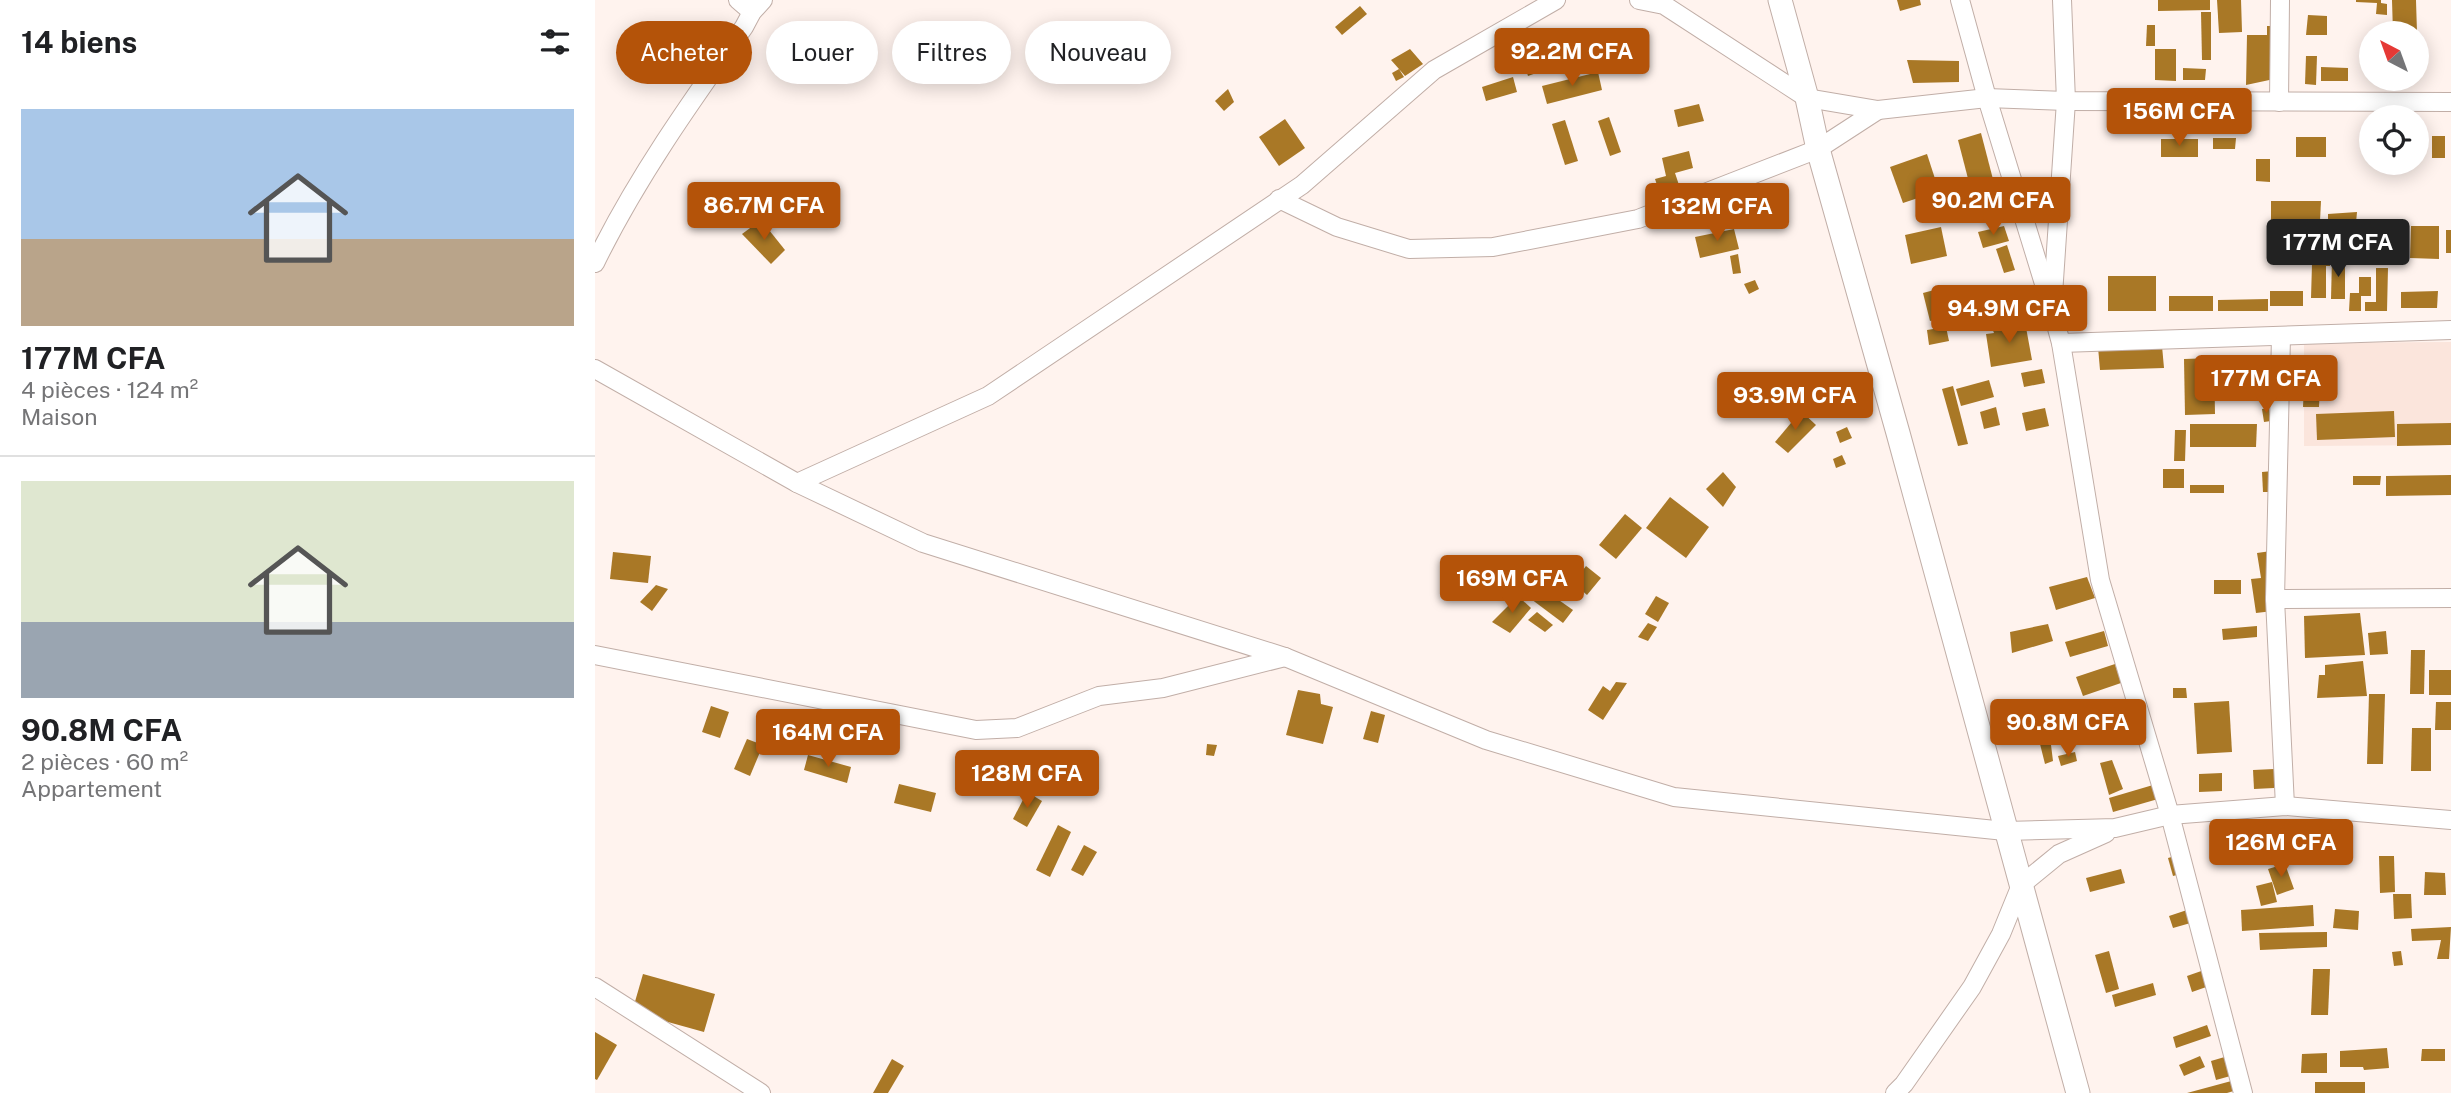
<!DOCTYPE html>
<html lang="fr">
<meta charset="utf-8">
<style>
body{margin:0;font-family:"Public Sans",sans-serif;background:#f6f6f6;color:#202124;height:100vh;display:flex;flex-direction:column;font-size:26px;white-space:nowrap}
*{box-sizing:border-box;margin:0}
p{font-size:23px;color:#757577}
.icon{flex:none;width:38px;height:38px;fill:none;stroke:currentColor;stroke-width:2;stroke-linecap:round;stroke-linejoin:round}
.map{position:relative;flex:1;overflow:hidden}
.panel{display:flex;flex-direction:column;background:#fff;width:595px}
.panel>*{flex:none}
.hud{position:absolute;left:21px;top:21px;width:665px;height:63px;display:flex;gap:14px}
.needle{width:46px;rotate:319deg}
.fabs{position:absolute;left:1764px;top:21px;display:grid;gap:14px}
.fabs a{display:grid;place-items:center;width:70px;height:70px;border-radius:50%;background:#fff;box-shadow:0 4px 18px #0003;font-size:35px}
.price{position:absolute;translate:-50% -60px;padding:0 16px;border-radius:7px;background:#b45309;color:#fff;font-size:23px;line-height:46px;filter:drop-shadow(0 2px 4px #0008)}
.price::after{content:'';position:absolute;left:50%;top:42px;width:21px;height:16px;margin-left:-10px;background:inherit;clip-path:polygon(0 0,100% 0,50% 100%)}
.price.on{background:#222;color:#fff}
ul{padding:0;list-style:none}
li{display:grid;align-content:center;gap:14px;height:371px;padding:0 21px}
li+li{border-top:2px solid #e0e0e0}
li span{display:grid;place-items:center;height:217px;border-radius:0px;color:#555}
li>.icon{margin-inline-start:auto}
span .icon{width:126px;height:126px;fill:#fffc;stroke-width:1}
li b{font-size:30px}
h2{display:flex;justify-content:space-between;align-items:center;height:84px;padding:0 21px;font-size:30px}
.tag{padding:0 24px;border-radius:32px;background:#fff;box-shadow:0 4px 18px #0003;font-size:24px;line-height:63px}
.tag.on{background:#b45309;color:#fff}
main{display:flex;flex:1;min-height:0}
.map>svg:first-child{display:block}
.built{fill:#fbe5dc}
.building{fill:#a97826}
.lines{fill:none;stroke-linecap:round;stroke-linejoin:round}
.minor-casing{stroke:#c1aea7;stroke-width:20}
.tertiary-casing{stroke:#c1aea7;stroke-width:25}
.minor{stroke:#fff;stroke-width:18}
.tertiary{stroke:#fff;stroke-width:23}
</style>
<main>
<section class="panel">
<h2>14 biens<svg class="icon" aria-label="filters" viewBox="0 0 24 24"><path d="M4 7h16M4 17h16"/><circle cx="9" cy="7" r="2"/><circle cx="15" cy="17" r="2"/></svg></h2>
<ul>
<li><span style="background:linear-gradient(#a9c7e8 60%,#b9a48a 0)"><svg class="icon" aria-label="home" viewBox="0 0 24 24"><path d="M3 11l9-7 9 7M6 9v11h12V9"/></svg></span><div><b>177M CFA</b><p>4 pièces · 124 m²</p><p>Maison</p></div></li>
<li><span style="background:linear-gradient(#dfe7d0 65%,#9aa5b1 0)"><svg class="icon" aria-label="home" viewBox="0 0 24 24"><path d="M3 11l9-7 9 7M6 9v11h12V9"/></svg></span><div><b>90.8M CFA</b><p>2 pièces · 60 m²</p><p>Appartement</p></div></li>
</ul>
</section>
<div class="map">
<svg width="1856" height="1093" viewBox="0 0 1856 1093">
<rect width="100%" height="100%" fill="#fff3ee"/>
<path class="built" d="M 1856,342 L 1856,445 L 1709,446 L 1709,343 Z"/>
<g class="building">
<path d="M 1302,0 L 1325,0 L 1326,5 L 1305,11 Z"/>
<path d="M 1563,0 L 1615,0 L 1615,10 L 1563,11 Z"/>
<path d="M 1622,0 L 1646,0 L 1647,32 L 1624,33 Z"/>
<path d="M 1761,0 L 1786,0 L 1786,3 L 1792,4 L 1792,15 L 1781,14 L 1782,3 L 1761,2 Z"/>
<path d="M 1797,0 L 1821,0 L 1822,33 L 1798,33 Z"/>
<path d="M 765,6 L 772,14 L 747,35 L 740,27 Z"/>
<path d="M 1606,12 L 1616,12 L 1616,60 L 1607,60 Z"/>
<path d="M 1713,15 L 1732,16 L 1732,35 L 1711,35 Z"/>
<path d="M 1552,25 L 1560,25 L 1560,46 L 1551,46 Z"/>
<path d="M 1672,26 L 1680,26 L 1679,79 L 1651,85 L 1652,35 L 1672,35 Z"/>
<path d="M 933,38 L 944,72 L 933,76 L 922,41 Z"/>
<path d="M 815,49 L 828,64 L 810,76 L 804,69 L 809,77 L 801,81 L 797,73 L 804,69 L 796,60 Z"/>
<path d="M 1560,49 L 1581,49 L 1581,81 L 1560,80 Z"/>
<path d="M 1711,56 L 1722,56 L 1721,85 L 1710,84 Z"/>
<path d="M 1312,60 L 1364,61 L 1364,82 L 1318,83 Z"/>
<path d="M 1726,67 L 1753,68 L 1753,81 L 1726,81 Z"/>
<path d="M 1588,68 L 1611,69 L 1610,80 L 1588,80 Z"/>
<path d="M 1003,72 L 1007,90 L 952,104 L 947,86 Z"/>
<path d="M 918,77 L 922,92 L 891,101 L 887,87 Z"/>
<path d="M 633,89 L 639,102 L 629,111 L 620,101 Z"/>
<path d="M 1104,104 L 1109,121 L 1083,127 L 1079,110 Z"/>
<path d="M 1014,117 L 1026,152 L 1015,156 L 1003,121 Z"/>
<path d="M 690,119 L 710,148 L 684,166 L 664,137 Z"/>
<path d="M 970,120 L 983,161 L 970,165 L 957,124 Z"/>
<path d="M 1386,133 L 1400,187 L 1377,194 L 1363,140 Z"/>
<rect x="1837" y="136" width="13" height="22"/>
<rect x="1701" y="137" width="30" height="20"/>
<path d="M 1618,138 L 1641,138 L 1640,149 L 1618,149 Z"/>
<rect x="1566" y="139" width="37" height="18"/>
<path d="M 1094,151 L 1098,168 L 1080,173 L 1085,188 L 1065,194 L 1060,179 L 1071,176 L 1067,158 Z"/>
<path d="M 1332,154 L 1344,191 L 1308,203 L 1295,167 Z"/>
<path d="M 1661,159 L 1675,159 L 1675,182 L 1661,181 Z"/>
<path d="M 1398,192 L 1404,214 L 1394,217 L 1387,195 Z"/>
<path d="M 1350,200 L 1353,212 L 1328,219 L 1325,207 Z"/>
<path d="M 1676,201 L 1726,201 L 1725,221 L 1676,221 Z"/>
<path d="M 1762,212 L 1761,223 L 1733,223 L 1733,214 Z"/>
<path d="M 166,220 L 190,250 L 176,264 L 147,234 Z"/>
<path d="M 1734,225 L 1789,225 L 1790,258 L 1781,258 L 1781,244 L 1734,244 Z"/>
<path d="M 1409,226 L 1414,241 L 1388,248 L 1383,232 Z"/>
<path d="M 1816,226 L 1844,226 L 1844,259 L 1815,258 Z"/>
<path d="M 1346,227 L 1352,256 L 1316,264 L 1310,235 Z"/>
<path d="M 1677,227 L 1708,227 L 1708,248 L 1676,249 Z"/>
<rect x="1792" y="227" width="21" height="18"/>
<path d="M 1139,229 L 1144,249 L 1105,258 L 1100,237 Z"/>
<path d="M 1710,229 L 1730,229 L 1730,248 L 1709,248 Z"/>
<rect x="1851" y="230" width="5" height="23"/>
<path d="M 1412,245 L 1420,270 L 1409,273 L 1401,249 Z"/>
<path d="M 1143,254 L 1146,273 L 1138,274 L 1135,256 Z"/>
<path d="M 1727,258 L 1735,258 L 1735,266 L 1731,266 L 1731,298 L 1716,298 L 1717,264 L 1727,264 Z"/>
<path d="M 1737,259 L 1750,259 L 1750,299 L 1736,299 Z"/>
<path d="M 1781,268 L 1793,268 L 1792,311 L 1770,311 L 1770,302 L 1781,302 Z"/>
<rect x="1513" y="276" width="48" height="35"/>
<path d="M 1764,277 L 1776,277 L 1776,296 L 1766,296 L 1766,311 L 1754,311 L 1755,293 L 1764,293 Z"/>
<path d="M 1160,280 L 1164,289 L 1154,294 L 1149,284 Z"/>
<path d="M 1358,285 L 1365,313 L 1335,321 L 1328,293 Z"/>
<path d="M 1408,287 L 1411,303 L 1393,309 L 1389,292 Z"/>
<rect x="1675" y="291" width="33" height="15"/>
<path d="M 1843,291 L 1842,308 L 1806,308 L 1806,292 Z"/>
<rect x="1574" y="296" width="44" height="15"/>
<path d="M 1673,299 L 1673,311 L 1623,311 L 1623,300 Z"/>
<path d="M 1430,322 L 1437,360 L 1396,367 L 1391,334 L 1399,333 L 1397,328 Z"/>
<path d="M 1351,327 L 1354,341 L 1334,345 L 1332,330 Z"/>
<path d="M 1567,346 L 1569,368 L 1505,370 L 1503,347 Z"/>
<path d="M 1619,358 L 1620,414 L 1590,415 L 1589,359 Z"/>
<path d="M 1710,363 L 1726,364 L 1724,407 L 1708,407 Z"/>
<path d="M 1447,369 L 1450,383 L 1429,387 L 1426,373 Z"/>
<path d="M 1394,380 L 1399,397 L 1366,406 L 1361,389 Z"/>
<path d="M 1358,386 L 1373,444 L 1363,446 L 1347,389 Z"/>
<path d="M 1401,407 L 1405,425 L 1389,429 L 1385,412 Z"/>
<path d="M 1450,408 L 1454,426 L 1431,431 L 1427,413 Z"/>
<path d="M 1674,408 L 1676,421 L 1669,422 L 1667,409 Z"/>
<path d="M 1206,411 L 1221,425 L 1193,453 L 1180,442 Z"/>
<path d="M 1799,411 L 1800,437 L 1722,440 L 1721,414 Z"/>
<path d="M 1856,423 L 1856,445 L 1802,446 L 1802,424 Z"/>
<path d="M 1595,424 L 1662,424 L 1661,447 L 1595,447 Z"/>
<path d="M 1252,427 L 1257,438 L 1245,443 L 1241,432 Z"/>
<path d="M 1580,430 L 1591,430 L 1590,461 L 1579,461 Z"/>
<path d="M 1247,455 L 1251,464 L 1241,468 L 1238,459 Z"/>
<rect x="1568" y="469" width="21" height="19"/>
<path d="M 1678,471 L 1679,492 L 1668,492 L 1667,472 Z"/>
<path d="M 1128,472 L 1141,487 L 1128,507 L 1111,489 Z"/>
<path d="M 1856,475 L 1856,495 L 1791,496 L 1791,476 Z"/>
<path d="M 1758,476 L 1786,476 L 1785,485 L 1758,485 Z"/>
<rect x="1595" y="485" width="34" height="8"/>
<path d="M 1075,497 L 1114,527 L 1091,558 L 1051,528 Z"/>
<path d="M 1030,514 L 1047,528 L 1021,559 L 1004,545 Z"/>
<path d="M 1676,551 L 1678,611 L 1661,613 L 1656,579 L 1666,578 L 1662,553 Z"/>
<path d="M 18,552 L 56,556 L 53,583 L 15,579 Z"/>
<path d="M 991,566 L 1006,578 L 992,595 L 978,583 Z"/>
<path d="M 1492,577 L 1500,598 L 1461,610 L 1454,587 Z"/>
<rect x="1619" y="580" width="27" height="14"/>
<path d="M 941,584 L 978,610 L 968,623 L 932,596 Z"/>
<path d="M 61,585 L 73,589 L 57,611 L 45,602 Z"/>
<path d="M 923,596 L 936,608 L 915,633 L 897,622 Z"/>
<path d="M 1061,596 L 1074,603 L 1063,622 L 1050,614 Z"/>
<path d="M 942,612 L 958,625 L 950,632 L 933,620 Z"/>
<path d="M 1765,613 L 1770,655 L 1710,658 L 1709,616 Z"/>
<path d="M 1053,623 L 1062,627 L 1053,641 L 1043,637 Z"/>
<path d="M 1453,624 L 1458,641 L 1417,653 L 1415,632 Z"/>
<path d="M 1662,626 L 1662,637 L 1628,640 L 1627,629 Z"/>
<path d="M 1509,631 L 1513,646 L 1475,657 L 1470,642 Z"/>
<path d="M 1791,631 L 1793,654 L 1775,655 L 1773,633 Z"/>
<path d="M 1816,650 L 1830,650 L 1829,694 L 1815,694 Z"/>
<path d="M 1768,661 L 1772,696 L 1722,698 L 1724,675 L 1730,675 L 1730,665 Z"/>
<path d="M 1520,664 L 1526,683 L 1488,696 L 1481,677 Z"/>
<rect x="1834" y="670" width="22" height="25"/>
<path d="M 1021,682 L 1032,683 L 1008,720 L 993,710 L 1008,686 L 1015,691 Z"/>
<path d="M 1578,688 L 1591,688 L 1592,698 L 1578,698 Z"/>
<path d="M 703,690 L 725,694 L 726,704 L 738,707 L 728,744 L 691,735 Z"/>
<path d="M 1774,694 L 1790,694 L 1788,764 L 1772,764 Z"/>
<path d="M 1478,701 L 1485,721 L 1454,729 L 1458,761 L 1450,764 L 1438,716 Z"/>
<path d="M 1634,701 L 1637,752 L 1602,754 L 1599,703 Z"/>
<path d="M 1841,702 L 1856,702 L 1856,730 L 1840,730 Z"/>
<path d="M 116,706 L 134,712 L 125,738 L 107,732 Z"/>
<path d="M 776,711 L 790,715 L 783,743 L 768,739 Z"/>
<path d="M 1817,728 L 1836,728 L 1836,771 L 1816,771 Z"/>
<path d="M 152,739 L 168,745 L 155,776 L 139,769 Z"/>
<path d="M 612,744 L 622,745 L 619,756 L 611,755 Z"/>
<path d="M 1480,752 L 1482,761 L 1466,766 L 1463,756 Z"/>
<path d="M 213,755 L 256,767 L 252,783 L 209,770 Z"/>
<path d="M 1517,760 L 1528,789 L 1514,795 L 1505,763 Z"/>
<path d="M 1679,769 L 1679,788 L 1659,789 L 1658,770 Z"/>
<path d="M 1627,773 L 1627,791 L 1604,792 L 1604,774 Z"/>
<path d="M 304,784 L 341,793 L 336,812 L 299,803 Z"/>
<path d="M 1558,785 L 1563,799 L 1518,812 L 1514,798 Z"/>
<path d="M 432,792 L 447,801 L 432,827 L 418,819 Z"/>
<path d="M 463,825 L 476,832 L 455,877 L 441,870 Z"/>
<path d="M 489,845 L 502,852 L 488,876 L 476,870 Z"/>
<path d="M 1580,856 L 1586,874 L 1578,876 L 1573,858 Z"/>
<path d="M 1784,856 L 1799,856 L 1800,892 L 1785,893 Z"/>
<path d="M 1690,864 L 1699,889 L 1682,895 L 1673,869 Z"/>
<path d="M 1526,869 L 1530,883 L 1495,892 L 1491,878 Z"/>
<path d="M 1830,872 L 1850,873 L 1851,895 L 1829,895 Z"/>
<path d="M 1677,882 L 1682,902 L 1666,906 L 1661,886 Z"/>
<path d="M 1798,894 L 1816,894 L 1817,918 L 1799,919 Z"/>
<path d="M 1718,905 L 1719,926 L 1647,931 L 1646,910 Z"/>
<path d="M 1595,909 L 1599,922 L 1578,928 L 1574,916 Z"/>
<path d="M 1740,909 L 1764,911 L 1763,930 L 1738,928 Z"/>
<path d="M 1856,927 L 1854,959 L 1842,959 L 1846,940 L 1817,941 L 1816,929 Z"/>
<path d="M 1732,932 L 1732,947 L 1665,950 L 1664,933 Z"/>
<path d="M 1514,951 L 1524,989 L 1511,993 L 1500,955 Z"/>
<path d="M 1806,951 L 1808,965 L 1799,966 L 1797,952 Z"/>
<path d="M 1612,969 L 1617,985 L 1597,992 L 1592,976 Z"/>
<path d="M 1718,969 L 1735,969 L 1733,1015 L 1716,1015 Z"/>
<path d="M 48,974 L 120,994 L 109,1032 L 37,1012 Z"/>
<path d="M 1558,983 L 1561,995 L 1520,1007 L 1517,995 Z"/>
<path d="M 1612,1025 L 1616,1036 L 1581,1048 L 1578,1037 Z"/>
<path d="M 0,1032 L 22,1045 L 2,1080 L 0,1079 Z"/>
<path d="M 1792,1048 L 1794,1068 L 1769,1070 L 1768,1067 L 1745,1067 L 1745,1051 Z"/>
<path d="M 1827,1049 L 1850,1049 L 1850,1061 L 1826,1061 Z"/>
<path d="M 1732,1053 L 1732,1073 L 1706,1073 L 1707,1054 Z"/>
<path d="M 1605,1056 L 1610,1067 L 1589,1076 L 1584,1065 Z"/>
<path d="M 1633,1056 L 1639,1075 L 1621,1080 L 1616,1061 Z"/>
<path d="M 297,1059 L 309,1066 L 293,1093 L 278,1093 Z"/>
<path d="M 1640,1080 L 1642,1090 L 1632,1093 L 1592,1093 Z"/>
<rect x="1720" y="1082" width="50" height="11"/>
</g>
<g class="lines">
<g class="minor-casing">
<g id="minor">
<path d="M 143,0 L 157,12"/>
<path d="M 1044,0 L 1069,5 L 1212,98 L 1283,110 L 1392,98 L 1471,101 L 1856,102"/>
<path d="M 1365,0 L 1392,98 L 1454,300"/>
<path d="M 1467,0 L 1471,101 L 1457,310 L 1466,343 L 1505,580 L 1575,815 L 1648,1093"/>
<path d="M 1684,102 L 1685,0"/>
<path d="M 684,199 L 742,227 L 814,249 L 898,247 L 1043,219 L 1223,149 L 1283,110"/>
<path d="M 0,263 C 41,179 95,103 149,27 L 157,12 L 168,0"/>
<path d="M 1686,336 L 1680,599 L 1690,806"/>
<path d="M 1466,343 L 1856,330"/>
<path d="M 0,369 L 202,483 L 328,543 L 690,657 L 891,740 L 1079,797 L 1410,831 L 1520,828 L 1575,815 L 1690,806 L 1856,820"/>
<path d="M 202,483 L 393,396 L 707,185 L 839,70 L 961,0"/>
<path d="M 1680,599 L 1856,598"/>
<path d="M 0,655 L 381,730 L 422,728 L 504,696 L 568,688 L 690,657"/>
<path d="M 0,987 L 166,1093"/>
<path d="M 1300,1093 L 1309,1084 L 1377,987 L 1406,934 L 1426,885 L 1464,854 L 1511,833"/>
</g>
</g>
<g class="tertiary-casing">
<path id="tertiary" d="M 1185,0 L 1212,98 L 1223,149 L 1303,433 L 1483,1093"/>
</g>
<use href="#minor" class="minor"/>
<use href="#tertiary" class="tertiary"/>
</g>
</svg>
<div class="fabs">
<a><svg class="needle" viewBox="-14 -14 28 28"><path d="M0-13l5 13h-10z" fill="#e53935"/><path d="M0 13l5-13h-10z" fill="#757577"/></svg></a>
<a><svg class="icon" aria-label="locate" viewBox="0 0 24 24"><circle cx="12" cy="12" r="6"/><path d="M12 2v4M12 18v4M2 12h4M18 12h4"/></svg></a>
</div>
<b class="price" style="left:977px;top:88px">92.2M CFA</b>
<b class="price" style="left:1584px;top:148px">156M CFA</b>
<b class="price" style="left:1398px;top:237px">90.2M CFA</b>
<b class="price" style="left:169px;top:242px">86.7M CFA</b>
<b class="price" style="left:1122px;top:243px">132M CFA</b>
<b class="price on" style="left:1743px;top:279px">177M CFA</b>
<b class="price" style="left:1414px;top:345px">94.9M CFA</b>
<b class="price" style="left:1671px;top:415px">177M CFA</b>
<b class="price" style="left:1200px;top:432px">93.9M CFA</b>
<b class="price" style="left:917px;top:615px">169M CFA</b>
<b class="price" style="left:1473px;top:759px">90.8M CFA</b>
<b class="price" style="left:233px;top:769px">164M CFA</b>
<b class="price" style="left:432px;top:810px">128M CFA</b>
<b class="price" style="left:1686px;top:879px">126M CFA</b>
<div class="hud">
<a class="tag on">Acheter</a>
<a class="tag">Louer</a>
<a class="tag">Filtres</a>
<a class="tag">Nouveau</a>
</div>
</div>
</main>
